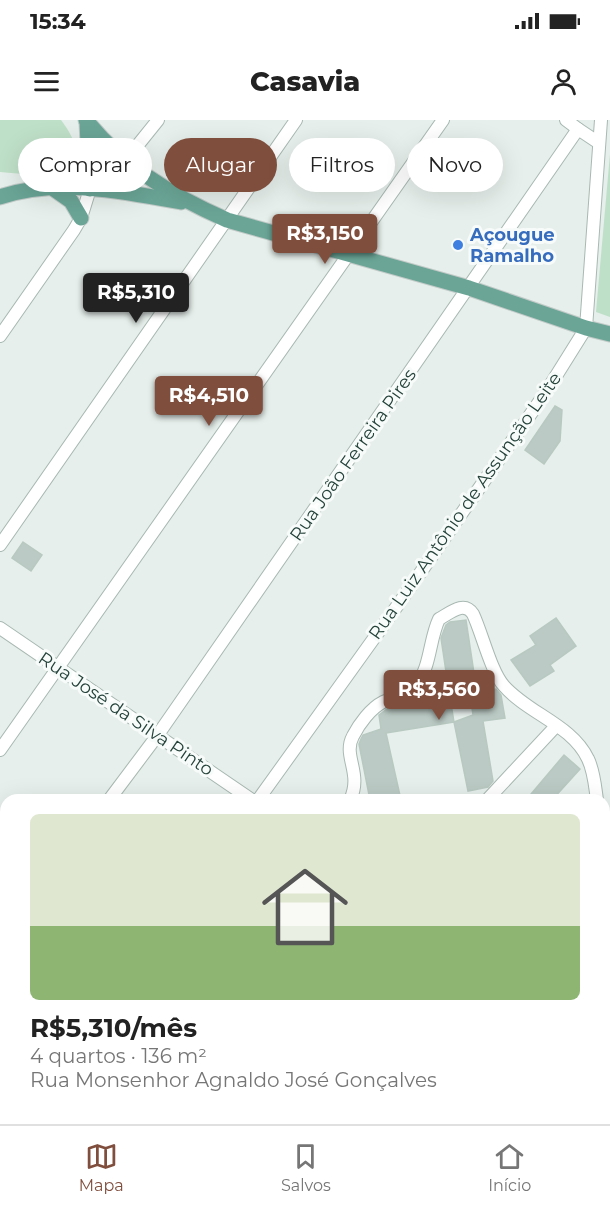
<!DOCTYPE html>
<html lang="pt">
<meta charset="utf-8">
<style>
body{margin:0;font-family:Montserrat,sans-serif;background:#f2f2f2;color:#222;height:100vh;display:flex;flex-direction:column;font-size:22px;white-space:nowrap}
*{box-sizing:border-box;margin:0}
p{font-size:20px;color:#767676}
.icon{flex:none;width:33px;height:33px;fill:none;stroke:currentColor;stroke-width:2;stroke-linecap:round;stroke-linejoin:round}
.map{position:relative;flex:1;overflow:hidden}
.panel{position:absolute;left:0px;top:674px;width:610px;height:332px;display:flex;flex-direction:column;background:#fff;border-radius:18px 18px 0 0;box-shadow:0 6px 24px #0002}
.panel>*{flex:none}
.guide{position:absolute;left:18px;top:18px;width:574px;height:54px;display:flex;gap:12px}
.price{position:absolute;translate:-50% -51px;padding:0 14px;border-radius:6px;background:#804e3d;color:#fff;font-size:20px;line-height:39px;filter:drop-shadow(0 2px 3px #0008)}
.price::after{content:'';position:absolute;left:50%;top:36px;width:18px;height:14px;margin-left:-9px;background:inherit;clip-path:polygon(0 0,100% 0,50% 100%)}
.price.selected{background:#222;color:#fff}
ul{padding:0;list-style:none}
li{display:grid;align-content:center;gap:12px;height:318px;padding:0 30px}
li+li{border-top:2px solid #e0e0e0}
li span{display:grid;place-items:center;height:186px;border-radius:9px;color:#555}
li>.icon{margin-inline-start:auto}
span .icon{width:108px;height:108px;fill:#fffc;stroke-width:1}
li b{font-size:26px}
.tag{padding:0 21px;border-radius:27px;background:#fff;box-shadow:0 6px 24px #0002;font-size:21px;line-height:54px}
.tag.selected{background:#804e3d;color:#fff}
.status{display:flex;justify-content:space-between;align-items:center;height:42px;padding:0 30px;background:#fff;direction:ltr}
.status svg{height:16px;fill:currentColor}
header{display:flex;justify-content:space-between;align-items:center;height:78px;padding:0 30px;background:#fff;font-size:27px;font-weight:800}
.tab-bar{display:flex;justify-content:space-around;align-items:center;height:84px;border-top:2px solid #e0e0e0;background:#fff;font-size:16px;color:#767676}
.tab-bar a{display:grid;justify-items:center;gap:3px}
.tab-bar .selected{color:#804e3d}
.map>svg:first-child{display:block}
.green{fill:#bfe0c8}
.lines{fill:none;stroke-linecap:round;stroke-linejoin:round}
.stream{stroke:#8ec9d4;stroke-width:4}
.building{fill:#bbcac4;stroke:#b8c9c2;stroke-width:1.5;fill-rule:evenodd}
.minor-casing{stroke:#a8b8b2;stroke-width:14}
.major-casing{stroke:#c2cac8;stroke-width:17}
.minor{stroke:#fff;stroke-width:12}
.major{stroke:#6aa596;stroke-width:15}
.shop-dot{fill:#3f7fe0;stroke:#f7fbf9;stroke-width:2}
.labels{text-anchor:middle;stroke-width:6;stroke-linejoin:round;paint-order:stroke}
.shop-label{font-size:18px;font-weight:bold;fill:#366cbe;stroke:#f7fbf9;text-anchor:start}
.street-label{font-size:18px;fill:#24423a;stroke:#f7fbf9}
</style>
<div class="status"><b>15:34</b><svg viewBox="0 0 49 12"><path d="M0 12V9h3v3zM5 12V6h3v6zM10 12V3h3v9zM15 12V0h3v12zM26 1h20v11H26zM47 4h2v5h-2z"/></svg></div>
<header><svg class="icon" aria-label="menu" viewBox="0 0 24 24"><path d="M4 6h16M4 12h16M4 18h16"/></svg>Casavia<svg class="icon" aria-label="person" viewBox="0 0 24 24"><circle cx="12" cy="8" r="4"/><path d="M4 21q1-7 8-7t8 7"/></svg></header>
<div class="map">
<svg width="610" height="1004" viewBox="0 0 610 1004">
<rect width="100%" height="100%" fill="#e6efeb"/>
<g class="green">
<path d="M 0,0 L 61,0 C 75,19 84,37 68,58 L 0,52 Z"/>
<path d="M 610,34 L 610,197 L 596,192 Z"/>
<path d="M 610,754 L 610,898 L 605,887 L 604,755 Z"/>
<path d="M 605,960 L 610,963 L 610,1004 L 473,1004 L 475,999 L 604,999 Z"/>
</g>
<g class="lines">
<path class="stream" d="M 527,1004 L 529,999"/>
</g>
<g class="building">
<path d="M 555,286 L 562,290 L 560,321 L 544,344 L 525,330 Z"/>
<path d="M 23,422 L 42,435 L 31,451 L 12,438 Z"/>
<path d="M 556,498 L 576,526 L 550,545 L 554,551 L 530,566 L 511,540 L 536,525 L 530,516 Z"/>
<path d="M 466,500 L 477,573 L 496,569 L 501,575 L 505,598 L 483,601 L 493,661 L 488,667 L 468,671 L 454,602 L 386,613 L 401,680 L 370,680 L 359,624 L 361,619 L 363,615 L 381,609 L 379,595 L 387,589 L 411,579 L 449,572 L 441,518 L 446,505 L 450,502 ZM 470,575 L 473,595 L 454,602 L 450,578 Z"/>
<path d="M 564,635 L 580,649 L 552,680 L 526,680 Z"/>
</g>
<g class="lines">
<g class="minor-casing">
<g id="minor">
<path d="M 566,0 L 578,9"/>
<path d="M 125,41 L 158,0"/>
<path d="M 0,216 L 74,110 L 81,98 L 90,69"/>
<path d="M 0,425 L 296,0"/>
<path d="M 0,508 L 252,680"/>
<path d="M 0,630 L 443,0"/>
<path d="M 109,680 L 157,616 L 578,9 L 599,23"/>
<path d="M 258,680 L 400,482 L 546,272 L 586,208 L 601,0"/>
<path d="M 350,680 C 363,653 342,636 353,616 C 359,604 371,588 383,582 C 395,577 407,575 416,565 C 431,547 429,520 439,499 C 450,493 464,480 473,494 C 482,513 491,552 504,566 C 529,594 572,605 588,639 C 594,651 595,666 597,680"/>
<path d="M 487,680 L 556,606"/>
<path d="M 604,729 L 607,749"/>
<path d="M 0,826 L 6,818"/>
<path d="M 29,1004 L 32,999"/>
</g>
</g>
<g class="major-casing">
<g id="major">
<path d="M 86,0 C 122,46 174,77 227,100 L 469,168 L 586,208 L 610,214"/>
<path d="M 87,2 L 90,69"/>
<path d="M 54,69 L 71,81 L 81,98"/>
<path d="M 0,77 C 57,58 123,71 181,82"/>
</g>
</g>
<use href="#minor" class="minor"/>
<use href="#major" class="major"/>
</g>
<circle class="shop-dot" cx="458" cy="125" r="6"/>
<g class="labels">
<g class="shop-label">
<text x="470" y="121">Açougue<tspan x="470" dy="21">Ramalho</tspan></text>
</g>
<g class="street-label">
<text transform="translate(353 335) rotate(-55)" y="6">Rua João Ferreira Pires</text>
<text transform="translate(465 386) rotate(-55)" y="6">Rua Luiz Antônio de Assunção Leite</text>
<text transform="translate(126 594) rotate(34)" y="6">Rua José da Silva Pinto</text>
</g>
</g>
</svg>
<b class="price" style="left:325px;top:145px">R$3,150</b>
<b class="price selected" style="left:136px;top:204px">R$5,310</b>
<b class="price" style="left:209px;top:307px">R$4,510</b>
<b class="price" style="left:439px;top:601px">R$3,560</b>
<div class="guide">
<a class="tag">Comprar</a>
<a class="tag selected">Alugar</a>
<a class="tag">Filtros</a>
<a class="tag">Novo</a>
</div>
<section class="panel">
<ul>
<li><span style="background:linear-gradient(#dfe7d0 60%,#8fb573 0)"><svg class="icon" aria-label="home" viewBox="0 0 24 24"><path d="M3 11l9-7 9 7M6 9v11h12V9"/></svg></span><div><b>R$5,310/mês</b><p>4 quartos · 136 m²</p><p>Rua Monsenhor Agnaldo José Gonçalves</p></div></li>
</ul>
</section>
</div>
<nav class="tab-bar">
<a class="selected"><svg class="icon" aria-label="map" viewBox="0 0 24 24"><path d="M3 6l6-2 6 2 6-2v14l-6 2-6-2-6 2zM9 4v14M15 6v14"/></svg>Mapa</a>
<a><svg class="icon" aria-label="saved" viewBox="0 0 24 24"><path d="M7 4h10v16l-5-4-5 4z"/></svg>Salvos</a>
<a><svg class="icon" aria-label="home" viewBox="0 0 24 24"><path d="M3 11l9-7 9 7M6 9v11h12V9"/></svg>Início</a>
</nav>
